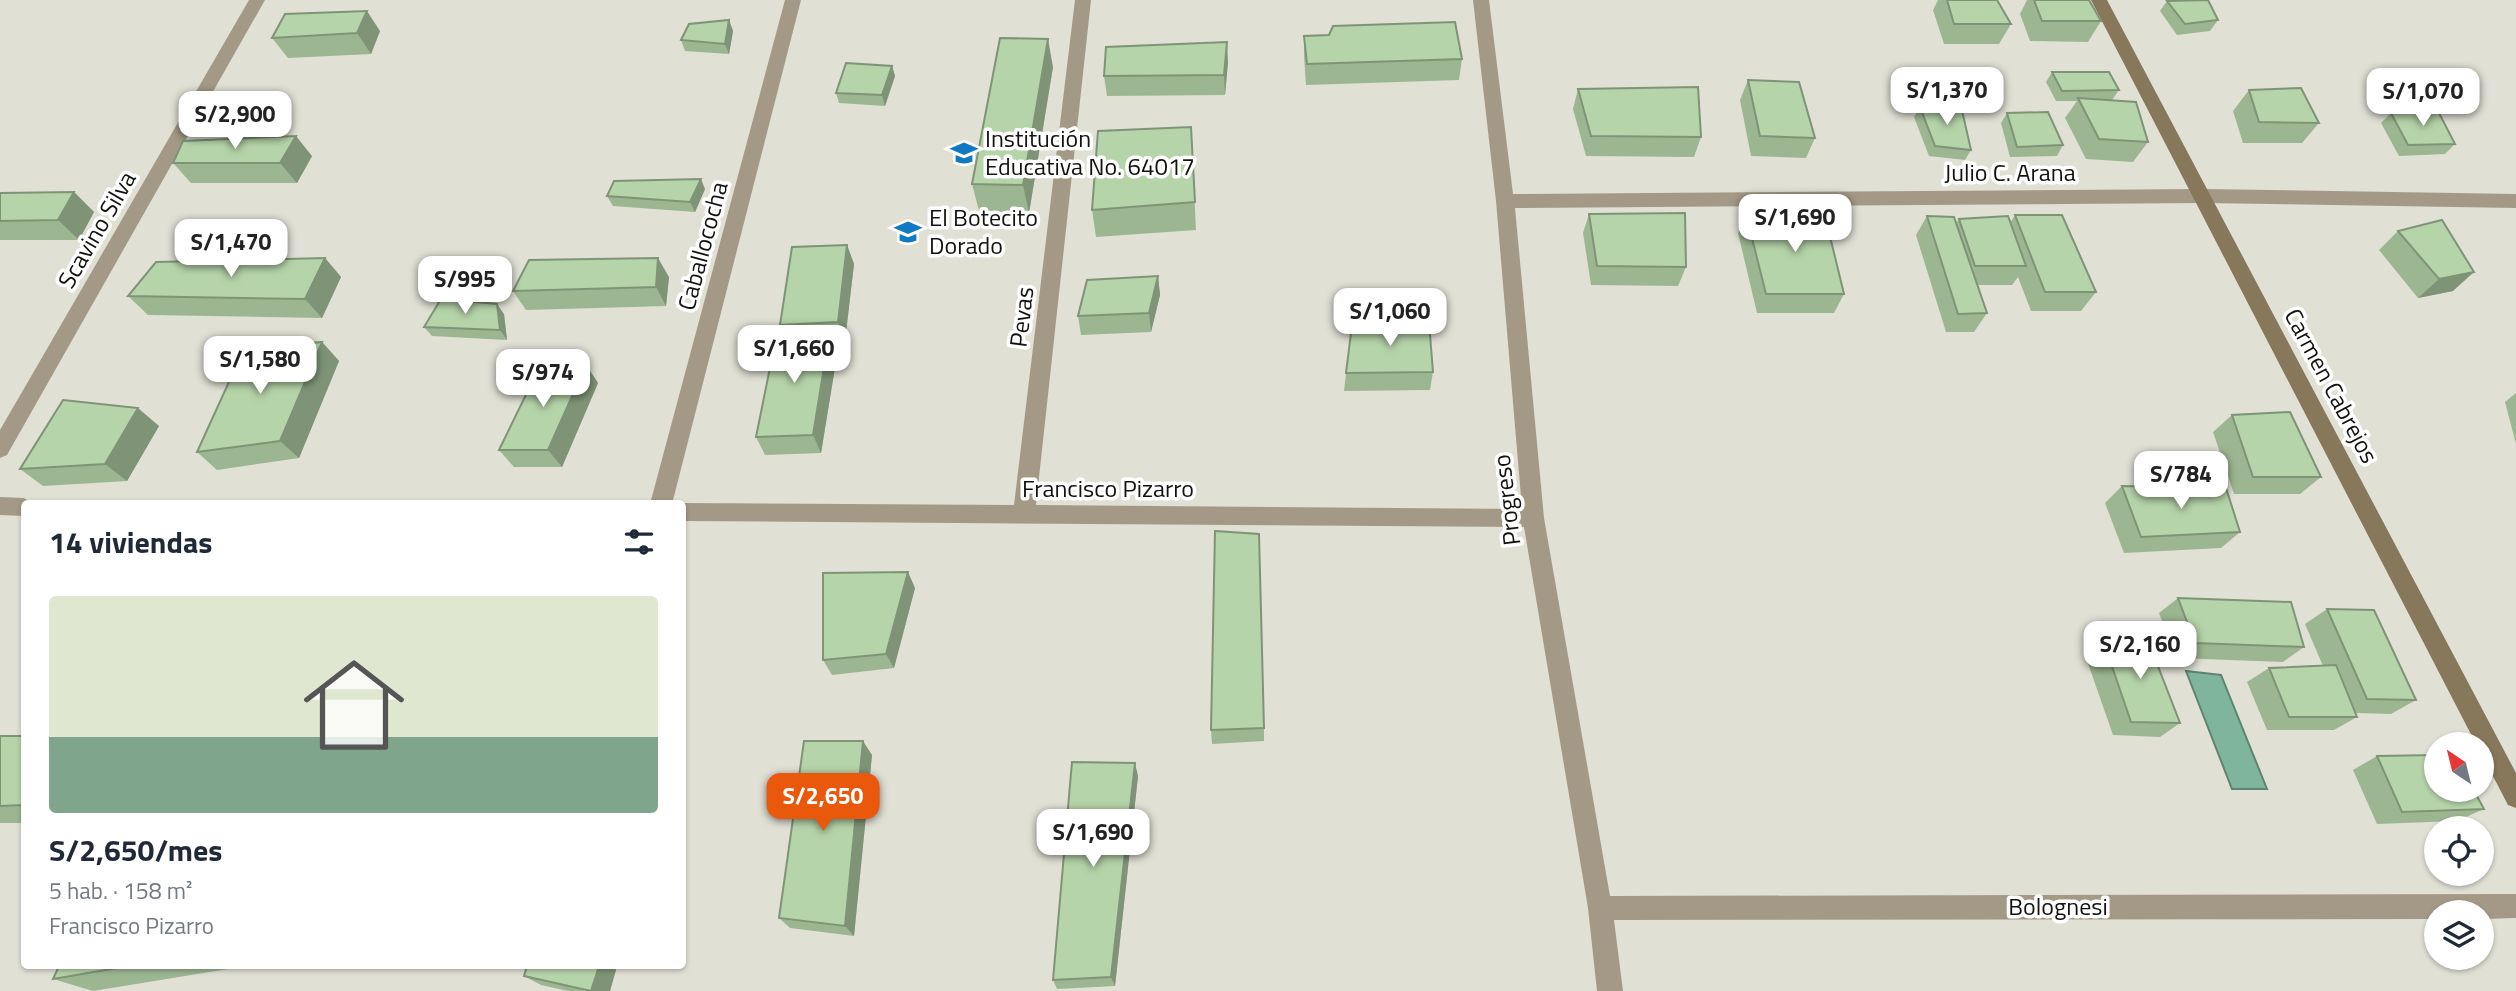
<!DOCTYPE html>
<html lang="es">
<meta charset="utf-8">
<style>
body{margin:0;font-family:"Titillium Web",sans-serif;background:#f2f2f3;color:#1f2937;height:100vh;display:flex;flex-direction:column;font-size:26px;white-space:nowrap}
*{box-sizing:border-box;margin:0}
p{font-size:23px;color:#747a83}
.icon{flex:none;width:38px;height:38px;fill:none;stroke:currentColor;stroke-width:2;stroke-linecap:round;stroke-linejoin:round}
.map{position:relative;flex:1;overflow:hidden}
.panel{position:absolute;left:21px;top:500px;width:665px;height:469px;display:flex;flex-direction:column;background:#fff;border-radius:7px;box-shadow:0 2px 5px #0004}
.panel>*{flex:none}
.needle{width:46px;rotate:325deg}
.fabs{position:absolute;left:2424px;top:732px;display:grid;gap:14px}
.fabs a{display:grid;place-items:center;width:70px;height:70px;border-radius:50%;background:#fff;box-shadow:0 2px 5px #0004;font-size:35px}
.price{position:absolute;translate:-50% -60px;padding:0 16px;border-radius:14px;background:#fff;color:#222;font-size:23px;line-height:46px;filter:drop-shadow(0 2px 4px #0008)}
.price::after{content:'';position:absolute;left:50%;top:42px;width:21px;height:16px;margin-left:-10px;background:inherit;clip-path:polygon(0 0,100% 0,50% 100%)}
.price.on{background:#ea580c;color:#fff}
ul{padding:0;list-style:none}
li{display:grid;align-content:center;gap:14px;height:371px;padding:0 28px}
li+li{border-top:2px solid #e0e1e3}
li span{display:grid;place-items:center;height:217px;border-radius:7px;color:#555}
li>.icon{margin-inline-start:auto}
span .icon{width:126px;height:126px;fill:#fffc;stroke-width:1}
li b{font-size:30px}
h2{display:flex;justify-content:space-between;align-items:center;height:84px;padding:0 28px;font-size:30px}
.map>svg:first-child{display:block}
.water{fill:#80b59d;stroke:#5f8472;stroke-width:2}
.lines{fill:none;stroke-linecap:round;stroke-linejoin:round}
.street{fill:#a49986;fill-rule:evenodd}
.secondary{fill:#87775b;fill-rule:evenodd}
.wall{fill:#9db692}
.shaded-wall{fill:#7f9477}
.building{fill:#b6d4aa;stroke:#7f9477;stroke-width:2}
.labels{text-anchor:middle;stroke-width:7;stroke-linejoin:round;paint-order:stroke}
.poi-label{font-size:24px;fill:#12120f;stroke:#fff;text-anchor:start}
.street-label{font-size:24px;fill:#12120f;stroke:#fff}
</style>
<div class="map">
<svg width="2516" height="991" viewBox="0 0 2516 991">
<rect width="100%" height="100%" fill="#e0e0d5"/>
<path class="water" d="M 2186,671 L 2221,675 L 2267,789 L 2232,789 Z"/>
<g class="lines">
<g class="street">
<path d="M 249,0 L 265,0 L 7,455 L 0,458 L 0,430 Z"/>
<path d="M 785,0 L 801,0 L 672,504 L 650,504 Z"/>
<path d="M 1075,0 L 1091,0 L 1036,505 L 1522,509 L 1496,201 L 1473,0 L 1489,0 L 1513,194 L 2202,189 L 2516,194 L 2516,208 L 2202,203 L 1515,208 L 1544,518 L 1610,896 L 2516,894 L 2516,918 L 2482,919 L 2482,912 L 2436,912 L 2436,919 L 1614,920 L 1623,991 L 1597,991 L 1588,908 L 1524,527 L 682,521 L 682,504 L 679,504 L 682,503 L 1014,505 Z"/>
<path d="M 0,497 L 24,498 L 33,504 L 24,504 L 24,516 L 0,515 Z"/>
</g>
<path class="secondary" d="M 2091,0 L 2107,0 L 2516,773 L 2516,808 L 2508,805 L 2482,755 L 2482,744 L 2476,744 Z"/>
</g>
<g class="wall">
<path d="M 1938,0 L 1997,0 L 2011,24 L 1999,44 L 1944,44 L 1933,10 Z"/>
<path d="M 2027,0 L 2089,0 L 2101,21 L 2088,42 L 2030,41 L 2020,14 Z"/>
<path d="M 2167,1 L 2218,20 L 2210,31 L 2177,35 L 2160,11 Z"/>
<path d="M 729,20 L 733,31 L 729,54 L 685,51 L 681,40 Z"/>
<path d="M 380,31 L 371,54 L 288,58 L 272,38 Z"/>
<path d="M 1304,36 L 1462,59 L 1459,80 L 1306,85 L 1304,56 Z"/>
<path d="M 1228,62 L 1225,95 L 1107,96 L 1104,76 Z"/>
<path d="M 892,66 L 895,76 L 885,106 L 839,103 L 836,93 Z"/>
<path d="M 1053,67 L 1029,213 L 979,211 L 972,184 Z"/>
<path d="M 2052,72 L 2119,90 L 2112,100 L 2148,142 L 2133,162 L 2086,159 L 2065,118 L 2077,101 L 2056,101 L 2046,82 Z"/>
<path d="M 1748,80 L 1815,138 L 1806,158 L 1751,156 L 1740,100 Z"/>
<path d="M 1578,89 L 1701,137 L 1694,157 L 1586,156 L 1573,109 Z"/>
<path d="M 2249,90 L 2319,123 L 2302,143 L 2243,143 L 2233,111 Z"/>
<path d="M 1920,107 L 1971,150 L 1965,160 L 1929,156 L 1914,117 Z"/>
<path d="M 2007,113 L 2063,145 L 2057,156 L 2010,157 L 2001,123 Z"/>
<path d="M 2391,113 L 2455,144 L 2445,154 L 2399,156 L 2381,123 Z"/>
<path d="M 1191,127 L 1196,230 L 1096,237 L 1092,210 Z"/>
<path d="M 312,156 L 297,183 L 191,183 L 173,163 Z"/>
<path d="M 705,189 L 695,212 L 613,206 L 607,196 Z"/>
<path d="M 74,192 L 94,212 L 79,240 L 0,240 L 0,193 Z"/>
<path d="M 1589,214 L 1686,267 L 1678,286 L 1591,285 L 1583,233 Z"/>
<path d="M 1746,214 L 1844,294 L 1834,313 L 1757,313 L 1738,233 Z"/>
<path d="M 2015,215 L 2096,292 L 2081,311 L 2031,311 L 2018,277 L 2012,285 L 1977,285 L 1987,313 L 1974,332 L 1946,332 L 1916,235 L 1927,216 L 1956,223 L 1959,219 L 2010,223 Z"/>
<path d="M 2398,231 L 2453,291 L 2418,298 L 2379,250 Z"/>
<path d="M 847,245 L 854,264 L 845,341 L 835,341 L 838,349 L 821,453 L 765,455 L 756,437 L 783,332 L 780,325 Z"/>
<path d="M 325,258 L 341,277 L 322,318 L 148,315 L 128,296 Z"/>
<path d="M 1158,276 L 1160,295 L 1151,332 L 1081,335 L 1078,316 Z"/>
<path d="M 669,277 L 666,306 L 526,310 L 513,291 Z"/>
<path d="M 504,314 L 507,340 L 432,336 L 424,327 Z"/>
<path d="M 322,342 L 339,361 L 299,458 L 217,470 L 197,452 Z"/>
<path d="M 586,365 L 598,383 L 562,467 L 514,467 L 499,450 Z"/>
<path d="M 1433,372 L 1430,390 L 1344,391 L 1346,373 Z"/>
<path d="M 2516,393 L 2516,444 L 2505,402 Z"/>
<path d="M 2232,415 L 2321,477 L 2300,494 L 2234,494 L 2213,432 Z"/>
<path d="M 159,426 L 127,481 L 43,486 L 20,469 Z"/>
<path d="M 2122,486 L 2240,532 L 2221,548 L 2124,553 L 2105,503 Z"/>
<path d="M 915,588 L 894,668 L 832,675 L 823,660 Z"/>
<path d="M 2178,598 L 2304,647 L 2283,662 L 2176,658 L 2159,613 Z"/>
<path d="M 2327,609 L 2416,700 L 2391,714 L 2356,713 L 2357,717 L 2334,730 L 2267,730 L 2247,682 L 2269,668 L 2323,666 L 2305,624 Z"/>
<path d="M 2102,637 L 2180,723 L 2160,737 L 2113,735 L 2084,652 Z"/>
<path d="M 1264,728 L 1264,741 L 1212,744 L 1211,730 Z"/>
<rect x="0" y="736" width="24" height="87"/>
<path d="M 872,755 L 854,936 L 790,928 L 779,918 Z"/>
<path d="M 2377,756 L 2484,809 L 2457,821 L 2377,824 L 2353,770 Z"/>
<path d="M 1138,776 L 1115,986 L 1057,989 L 1053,980 Z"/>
<path d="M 59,966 L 235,966 L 234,968 L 93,991 L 53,979 Z"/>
<path d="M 527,966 L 617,966 L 610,991 L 568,991 L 541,985 L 524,976 Z"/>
</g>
<g class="shaded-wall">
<path d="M 367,11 L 380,31 L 371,54 L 357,33 Z"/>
<path d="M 729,20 L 733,31 L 729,54 L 725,44 Z"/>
<path d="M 1048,39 L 1053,67 L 1029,213 L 1023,185 Z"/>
<path d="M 1227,42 L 1228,62 L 1225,95 L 1224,75 Z"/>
<path d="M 892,66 L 895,76 L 885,106 L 882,95 Z"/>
<path d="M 296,136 L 312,156 L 297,183 L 280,163 Z"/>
<path d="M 701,179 L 705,189 L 695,212 L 690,202 Z"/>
<path d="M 74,192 L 94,212 L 79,240 L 58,220 Z"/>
<path d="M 847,245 L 854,264 L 845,341 L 838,322 Z"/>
<path d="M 325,258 L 341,277 L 322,318 L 305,299 Z"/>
<path d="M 658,258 L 669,277 L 666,306 L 656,287 Z"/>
<path d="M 2474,272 L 2453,291 L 2418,298 L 2439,279 Z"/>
<path d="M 1158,276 L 1160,295 L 1151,332 L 1149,313 Z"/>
<path d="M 497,304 L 504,314 L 507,340 L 500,330 Z"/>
<path d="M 830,331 L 838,349 L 821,453 L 813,435 Z"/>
<path d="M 322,342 L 339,361 L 299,458 L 280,441 Z"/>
<path d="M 586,365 L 598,383 L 562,467 L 548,450 Z"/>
<path d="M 138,408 L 159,426 L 127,481 L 105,464 Z"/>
<path d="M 908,572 L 915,588 L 894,668 L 886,654 Z"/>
<path d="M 863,741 L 872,755 L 854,936 L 845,926 Z"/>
<path d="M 1135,763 L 1138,776 L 1115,986 L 1111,977 Z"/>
<path d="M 599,966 L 617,966 L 610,991 L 591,991 Z"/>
</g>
<g class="building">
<path d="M 1947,0 L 1997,0 L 2011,24 L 1954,24 Z"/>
<path d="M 2034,0 L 2089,0 L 2101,21 L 2042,21 Z"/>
<path d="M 2208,0 L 2218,20 L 2185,24 L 2167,1 Z"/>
<path d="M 367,11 L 357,33 L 272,38 L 285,14 Z"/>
<path d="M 729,20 L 725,44 L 681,40 L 689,24 Z"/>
<path d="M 1455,22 L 1462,59 L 1307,64 L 1304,36 L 1329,35 L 1333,26 Z"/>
<path d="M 1000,38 L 1048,39 L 1023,185 L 972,184 Z"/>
<path d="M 1227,42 L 1224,75 L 1104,76 L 1106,47 Z"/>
<path d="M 846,63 L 892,66 L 882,95 L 836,93 Z"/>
<path d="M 2052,72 L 2109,72 L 2119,90 L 2062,91 Z"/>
<path d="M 1748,80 L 1799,82 L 1815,138 L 1760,136 Z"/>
<path d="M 1698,87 L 1701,137 L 1591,136 L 1578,89 Z"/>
<path d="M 2301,88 L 2319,123 L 2259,122 L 2249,90 Z"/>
<path d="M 2078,98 L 2136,102 L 2148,142 L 2099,139 Z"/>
<path d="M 1961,106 L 1971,150 L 1935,146 L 1920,107 Z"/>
<path d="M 2438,111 L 2455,144 L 2408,145 L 2391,113 Z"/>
<path d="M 2048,112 L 2063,145 L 2017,147 L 2007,113 Z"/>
<path d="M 1191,127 L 1195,202 L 1092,210 L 1098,131 Z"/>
<path d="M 296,136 L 280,163 L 173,163 L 183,141 Z"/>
<path d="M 701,179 L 690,202 L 607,196 L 614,181 Z"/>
<path d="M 74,192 L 58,220 L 0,221 L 0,193 Z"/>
<path d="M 1685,213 L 1686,267 L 1597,266 L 1589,214 Z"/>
<path d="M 1746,214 L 1825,216 L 1844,294 L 1766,294 Z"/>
<path d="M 2015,215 L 2062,215 L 2096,292 L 2045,292 Z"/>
<path d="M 1927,216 L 1954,217 L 1987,313 L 1958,314 Z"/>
<path d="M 2008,216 L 2026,266 L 1975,266 L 1959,219 Z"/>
<path d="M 2442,220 L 2474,272 L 2439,279 L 2398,231 Z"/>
<path d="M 847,245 L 838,322 L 780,325 L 792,247 Z"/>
<path d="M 325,258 L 305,299 L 128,296 L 156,262 Z"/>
<path d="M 658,258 L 656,287 L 513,291 L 529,260 Z"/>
<path d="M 1158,276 L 1149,313 L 1078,316 L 1087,280 Z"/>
<path d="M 441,299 L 497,304 L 500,330 L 424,327 Z"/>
<path d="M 1429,322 L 1433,372 L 1346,373 L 1352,325 Z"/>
<path d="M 830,331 L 813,435 L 756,437 L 777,333 Z"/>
<path d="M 322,342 L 280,441 L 197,452 L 244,349 Z"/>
<path d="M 586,365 L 548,450 L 499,450 L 539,368 Z"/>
<path d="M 63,400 L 138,408 L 105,464 L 20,469 Z"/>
<path d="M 2290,412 L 2321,477 L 2253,477 L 2232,415 Z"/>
<path d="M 2122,486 L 2226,488 L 2240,532 L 2141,537 Z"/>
<path d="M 1215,531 L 1259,534 L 1264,728 L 1211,730 Z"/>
<path d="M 908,572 L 886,654 L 823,660 L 823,573 Z"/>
<path d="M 2178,598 L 2291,602 L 2304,647 L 2195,643 Z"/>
<path d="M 2327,609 L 2374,610 L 2416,700 L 2367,699 Z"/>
<path d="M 2102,637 L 2147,638 L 2180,723 L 2131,722 Z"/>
<path d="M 2336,665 L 2357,717 L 2289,717 L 2269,668 Z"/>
<path d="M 0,736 L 24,736 L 24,805 L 0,806 Z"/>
<path d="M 804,741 L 863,741 L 845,926 L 779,918 Z"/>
<path d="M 2436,755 L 2436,789 L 2473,789 L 2484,809 L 2402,812 L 2377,756 Z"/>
<path d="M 1072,762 L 1135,763 L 1111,977 L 1053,980 Z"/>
<path d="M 59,966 L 129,966 L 53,979 Z"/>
<path d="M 527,966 L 599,966 L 591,991 L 524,976 Z"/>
</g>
<defs>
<g id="school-bare" transform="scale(2.1)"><path d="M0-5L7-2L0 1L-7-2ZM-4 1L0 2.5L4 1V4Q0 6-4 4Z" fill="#1079c4" stroke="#fff" stroke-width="2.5" paint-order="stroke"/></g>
</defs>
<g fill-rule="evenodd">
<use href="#school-bare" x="964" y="153"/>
<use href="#school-bare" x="908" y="232"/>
</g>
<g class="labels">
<g class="poi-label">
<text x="985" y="147">Institución<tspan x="985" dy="28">Educativa No. 64017</tspan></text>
<text x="929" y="226">El Botecito<tspan x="929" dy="28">Dorado</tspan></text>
</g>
<g class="street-label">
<text x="2010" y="181">Julio C. Arana</text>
<text transform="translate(97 230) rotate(-60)" y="8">Scavino Silva</text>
<text transform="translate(703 246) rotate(-75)" y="8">Caballococha</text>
<text transform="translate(1022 317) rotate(-83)" y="8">Pevas</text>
<text transform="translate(2331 386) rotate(62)" y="8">Carmen Cabrejos</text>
<text x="1108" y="497">Francisco Pizarro</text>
<text transform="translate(1507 500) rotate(-97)" y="8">Progreso</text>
<text x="2058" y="915">Bolognesi</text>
</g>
</g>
</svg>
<div class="fabs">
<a><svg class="needle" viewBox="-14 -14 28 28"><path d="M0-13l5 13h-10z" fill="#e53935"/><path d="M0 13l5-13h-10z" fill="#747a83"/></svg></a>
<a><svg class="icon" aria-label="locate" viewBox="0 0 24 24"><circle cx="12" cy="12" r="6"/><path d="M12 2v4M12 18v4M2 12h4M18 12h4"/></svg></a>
<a><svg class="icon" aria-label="layers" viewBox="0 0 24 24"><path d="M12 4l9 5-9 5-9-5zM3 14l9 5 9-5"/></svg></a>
</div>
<b class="price" style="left:1947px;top:127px">S/1,370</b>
<b class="price" style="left:2423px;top:128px">S/1,070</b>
<b class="price" style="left:235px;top:151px">S/2,900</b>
<b class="price" style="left:1795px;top:254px">S/1,690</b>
<b class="price" style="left:231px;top:279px">S/1,470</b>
<b class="price" style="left:465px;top:316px">S/995</b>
<b class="price" style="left:1390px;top:348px">S/1,060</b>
<b class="price" style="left:794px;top:385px">S/1,660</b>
<b class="price" style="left:260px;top:396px">S/1,580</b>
<b class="price" style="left:543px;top:409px">S/974</b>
<b class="price" style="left:2181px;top:511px">S/784</b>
<b class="price" style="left:2140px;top:681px">S/2,160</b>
<b class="price on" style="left:823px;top:833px">S/2,650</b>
<b class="price" style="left:1093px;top:869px">S/1,690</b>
<section class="panel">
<h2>14 viviendas<svg class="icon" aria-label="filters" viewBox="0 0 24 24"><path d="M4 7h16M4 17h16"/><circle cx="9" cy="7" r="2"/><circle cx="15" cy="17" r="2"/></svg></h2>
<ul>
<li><span style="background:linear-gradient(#dfe7d0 65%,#7fa58c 0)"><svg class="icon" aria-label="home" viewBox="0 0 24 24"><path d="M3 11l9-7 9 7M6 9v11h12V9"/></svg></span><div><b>S/2,650/mes</b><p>5 hab. · 158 m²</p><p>Francisco Pizarro</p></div></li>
</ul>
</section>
</div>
